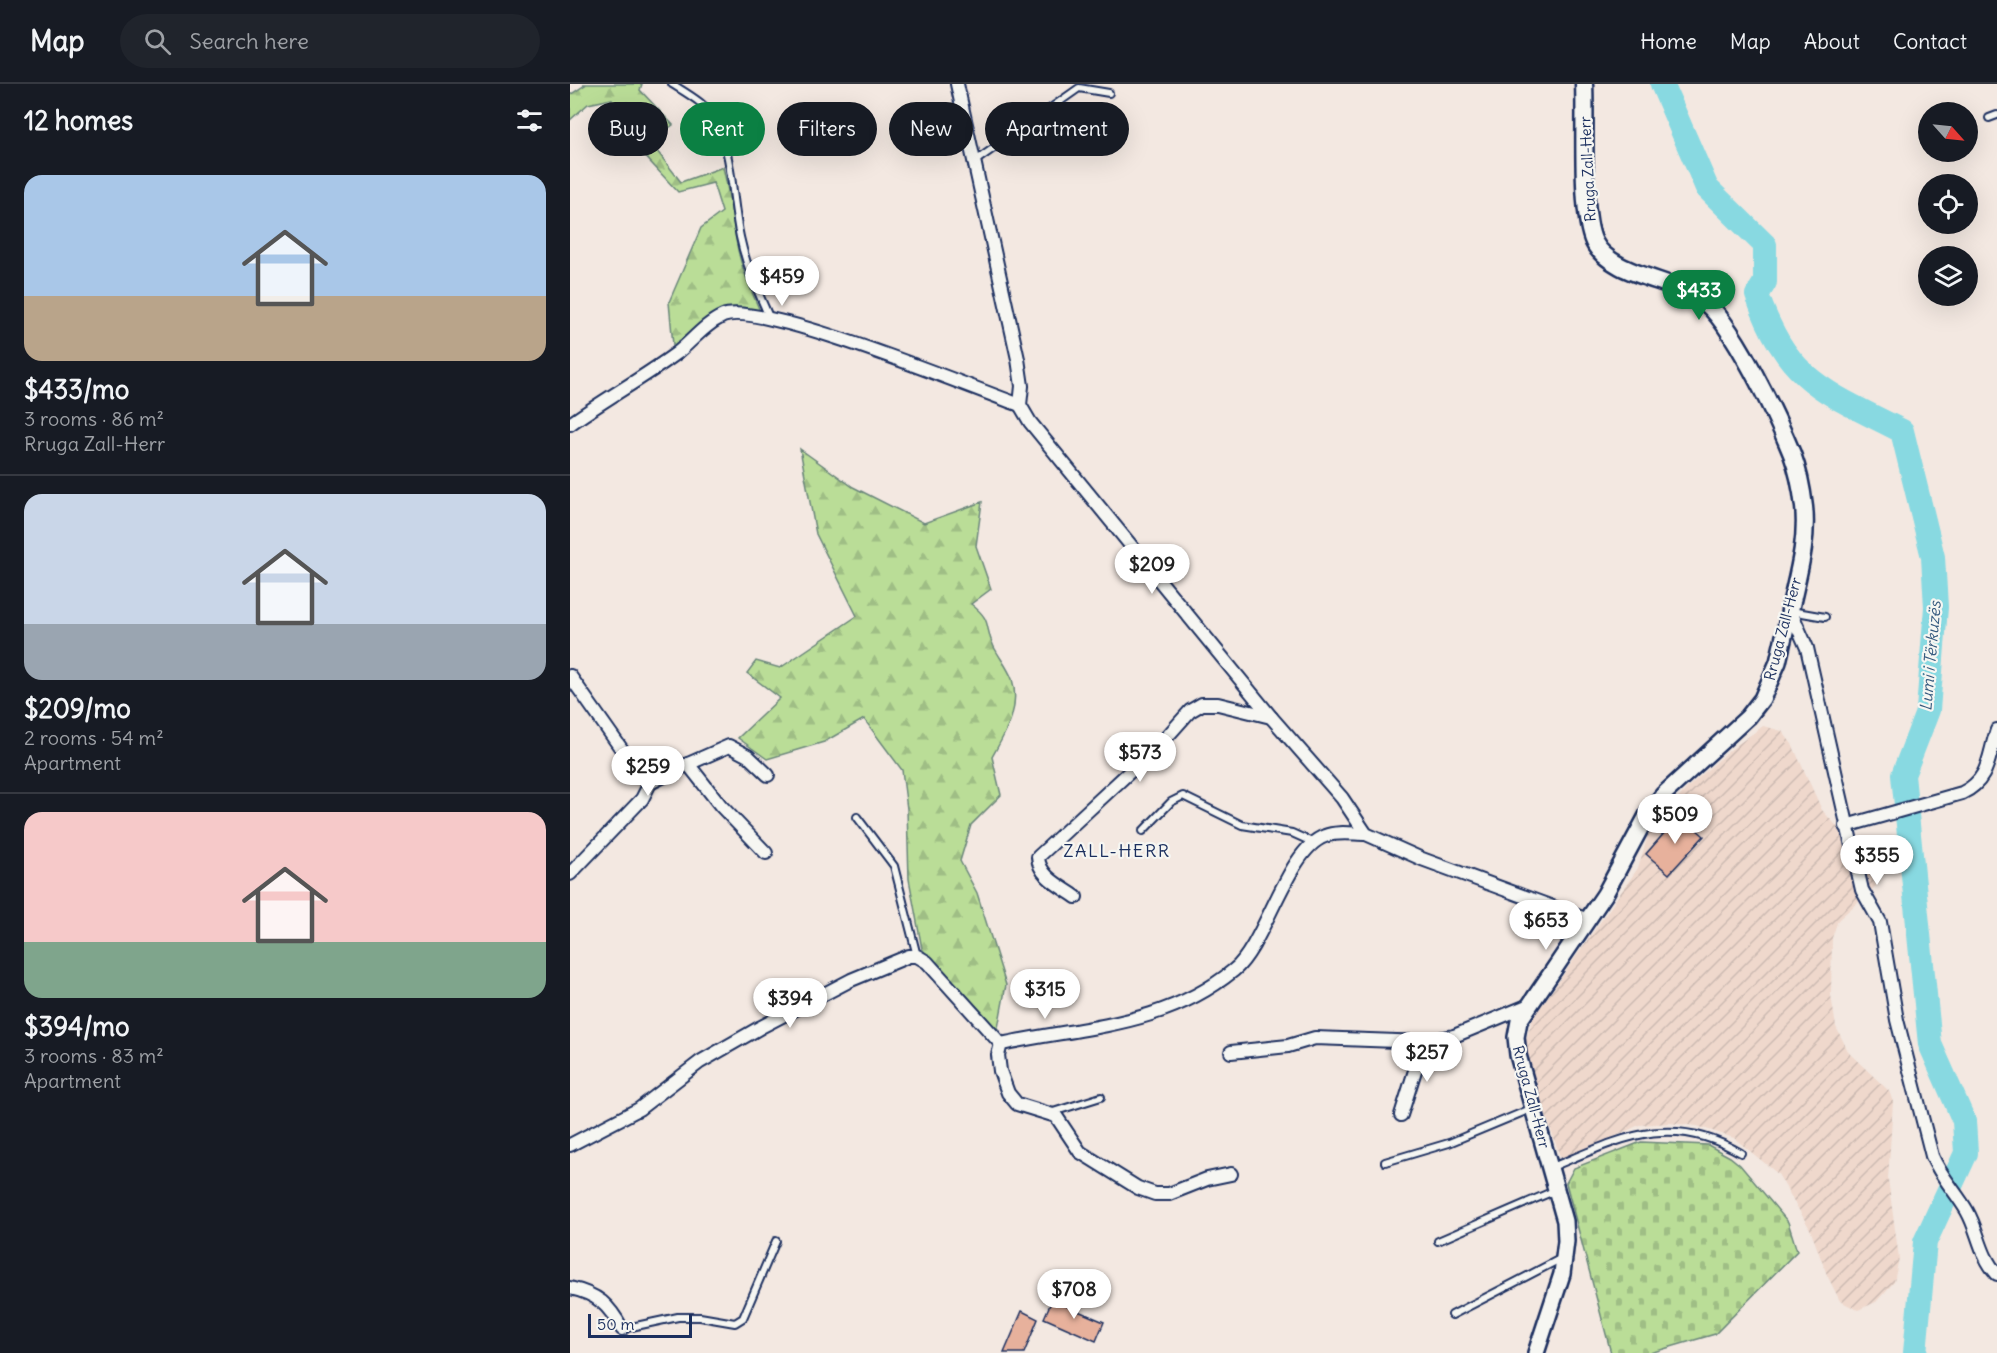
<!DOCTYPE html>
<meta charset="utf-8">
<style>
body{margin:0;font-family:Delius,sans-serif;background:#20242c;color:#f1f3f6;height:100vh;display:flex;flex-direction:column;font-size:22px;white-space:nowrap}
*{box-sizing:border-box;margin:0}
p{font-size:20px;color:#9ea1a6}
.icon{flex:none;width:33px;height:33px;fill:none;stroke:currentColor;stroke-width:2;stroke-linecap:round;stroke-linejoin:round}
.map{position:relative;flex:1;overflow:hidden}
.panel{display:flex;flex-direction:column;background:#171b24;width:570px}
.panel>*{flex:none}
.banner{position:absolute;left:18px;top:18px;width:570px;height:54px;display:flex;gap:12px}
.needle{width:39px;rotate:117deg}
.buttons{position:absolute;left:1348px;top:18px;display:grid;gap:12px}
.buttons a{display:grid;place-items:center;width:60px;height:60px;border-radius:50%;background:#171b24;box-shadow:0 6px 24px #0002;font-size:30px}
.scale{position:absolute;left:18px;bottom:15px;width:104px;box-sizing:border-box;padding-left:6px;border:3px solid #1b2f5e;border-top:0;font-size:16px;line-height:21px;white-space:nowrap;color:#1b2f5e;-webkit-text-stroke:4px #f6f6f2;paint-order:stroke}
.price{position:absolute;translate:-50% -51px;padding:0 14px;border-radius:21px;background:#fff;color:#222;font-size:20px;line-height:39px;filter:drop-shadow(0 2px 3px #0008)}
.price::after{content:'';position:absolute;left:50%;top:36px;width:18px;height:14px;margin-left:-9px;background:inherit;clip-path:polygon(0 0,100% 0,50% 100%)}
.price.active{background:#0b8043;color:#fff}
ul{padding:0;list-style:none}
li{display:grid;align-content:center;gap:12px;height:318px;padding:0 24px}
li+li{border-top:2px solid #363941}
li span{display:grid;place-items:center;height:186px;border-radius:18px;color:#555}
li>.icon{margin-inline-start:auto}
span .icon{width:108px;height:108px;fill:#fffc;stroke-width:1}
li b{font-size:26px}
h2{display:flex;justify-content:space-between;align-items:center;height:72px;padding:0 24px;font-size:26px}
.tag{padding:0 21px;border-radius:27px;background:#171b24;box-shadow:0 6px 24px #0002;font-size:21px;line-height:54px}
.tag.active{background:#0b8043;color:#fff}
header{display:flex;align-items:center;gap:36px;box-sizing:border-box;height:84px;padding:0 30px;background:#171b24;border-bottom:2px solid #363941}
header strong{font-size:28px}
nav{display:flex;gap:33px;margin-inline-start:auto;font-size:21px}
.search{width:420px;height:54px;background:#20242c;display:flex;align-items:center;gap:15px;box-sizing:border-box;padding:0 21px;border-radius:33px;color:#9ea1a6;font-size:22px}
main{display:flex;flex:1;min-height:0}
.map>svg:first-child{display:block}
.industrial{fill:url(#industrial-furrows)}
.forest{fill:url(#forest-firs);stroke:#6a867a;stroke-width:1.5}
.cemetery{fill:url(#cemetery-stones);stroke:#6a867a;stroke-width:1.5}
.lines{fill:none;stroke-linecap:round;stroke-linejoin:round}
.river{stroke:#88d9e1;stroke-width:24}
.building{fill:#e7b19c;stroke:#1b2f5e;stroke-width:1.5}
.service-casing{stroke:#1b2f5e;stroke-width:10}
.minor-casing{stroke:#1b2f5e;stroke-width:16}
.tertiary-casing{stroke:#1b2f5e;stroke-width:20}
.secondary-casing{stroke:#1b2f5e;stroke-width:21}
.service{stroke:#f6f6f2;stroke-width:6}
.minor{stroke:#f6f6f2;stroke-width:12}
.tertiary{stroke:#f6f6f2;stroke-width:15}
.secondary{stroke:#f6f6f2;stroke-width:16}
.labels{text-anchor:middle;stroke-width:4.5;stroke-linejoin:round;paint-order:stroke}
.street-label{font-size:15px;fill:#1b2f5e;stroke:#f6f6f2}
.water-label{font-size:16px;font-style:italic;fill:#365a7f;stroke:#f6f6f2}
.quarter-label{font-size:18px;letter-spacing:1.5px;fill:#1b2f5e;stroke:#f6f6f2}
</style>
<header>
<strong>Map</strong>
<div class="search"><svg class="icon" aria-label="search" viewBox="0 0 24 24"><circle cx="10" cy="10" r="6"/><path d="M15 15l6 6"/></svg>Search here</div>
<nav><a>Home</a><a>Map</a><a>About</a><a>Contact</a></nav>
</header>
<main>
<section class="panel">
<h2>12 homes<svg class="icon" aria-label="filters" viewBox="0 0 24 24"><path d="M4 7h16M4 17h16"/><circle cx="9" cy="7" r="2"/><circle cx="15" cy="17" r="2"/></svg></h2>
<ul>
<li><span style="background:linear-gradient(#a9c7e8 65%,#b9a48a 0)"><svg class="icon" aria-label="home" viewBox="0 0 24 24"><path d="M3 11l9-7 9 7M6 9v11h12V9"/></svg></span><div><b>$433/mo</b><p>3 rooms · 86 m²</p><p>Rruga Zall-Herr</p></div></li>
<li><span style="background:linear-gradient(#c9d6e8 70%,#9aa5b1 0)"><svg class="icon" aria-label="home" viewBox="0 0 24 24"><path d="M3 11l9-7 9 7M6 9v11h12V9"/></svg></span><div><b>$209/mo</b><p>2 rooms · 54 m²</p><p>Apartment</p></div></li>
<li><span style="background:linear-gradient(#f6c9c9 70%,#7fa58c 0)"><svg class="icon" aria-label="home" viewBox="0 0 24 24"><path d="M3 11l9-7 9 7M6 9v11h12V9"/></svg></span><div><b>$394/mo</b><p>3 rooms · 83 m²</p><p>Apartment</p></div></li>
</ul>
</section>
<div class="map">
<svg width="1427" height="1269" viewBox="0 0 1427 1269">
<defs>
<pattern id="industrial-furrows" width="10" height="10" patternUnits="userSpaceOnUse" patternTransform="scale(1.5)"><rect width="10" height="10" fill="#efd8cc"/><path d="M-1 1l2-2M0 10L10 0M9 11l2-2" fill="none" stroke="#ccbab2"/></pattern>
<pattern id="forest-firs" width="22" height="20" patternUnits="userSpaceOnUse" patternTransform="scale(1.5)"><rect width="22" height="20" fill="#badd97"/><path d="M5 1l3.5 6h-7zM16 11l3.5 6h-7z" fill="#9fbe85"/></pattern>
<pattern id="cemetery-stones" width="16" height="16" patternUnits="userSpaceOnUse" patternTransform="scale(1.5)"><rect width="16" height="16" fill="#badd97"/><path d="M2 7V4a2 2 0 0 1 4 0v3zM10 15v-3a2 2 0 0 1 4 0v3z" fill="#9fbe85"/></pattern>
</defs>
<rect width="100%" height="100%" fill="#f3e8e1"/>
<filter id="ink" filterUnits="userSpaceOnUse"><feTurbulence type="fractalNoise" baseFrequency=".0167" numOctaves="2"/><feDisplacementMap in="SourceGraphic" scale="12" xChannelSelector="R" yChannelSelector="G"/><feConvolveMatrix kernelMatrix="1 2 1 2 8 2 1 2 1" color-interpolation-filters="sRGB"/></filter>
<g filter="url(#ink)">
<path class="industrial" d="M 1193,642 L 1212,647 L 1222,660 L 1252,726 L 1283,760 L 1306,802 L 1268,836 L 1262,854 L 1261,911 L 1266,943 L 1279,969 L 1319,1007 L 1323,1018 L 1318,1095 L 1329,1174 L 1324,1198 L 1306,1218 L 1288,1226 L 1270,1217 L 1257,1191 L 1240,1145 L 1208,1090 L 1164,1054 L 1127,1042 L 1100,1039 L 1069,1041 L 992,1078 L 953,965 L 963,934 L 1068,784 L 1079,748 L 1118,703 L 1160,666 Z"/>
<g class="forest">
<path d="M 13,0 L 72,0 L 70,6 L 103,41 L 80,58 L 111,98 L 153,83 C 159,108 162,131 166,156 C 170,181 180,204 190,227 L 156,224 L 103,261 L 99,218 L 131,144 L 152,128 L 143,99 L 108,108 L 72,69 L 60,49 L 40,50 L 42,15 L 18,20 L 0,36 L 0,11 L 15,1 Z"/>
<path d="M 230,365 L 283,403 L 354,439 L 412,418 L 406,462 L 421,505 L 401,520 C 424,538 413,541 424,563 C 429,573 438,584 442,595 C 451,624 436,648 422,673 L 431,711 L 401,741 L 390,777 L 407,809 L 436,901 L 427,949 L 352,865 L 339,795 L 337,725 L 332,686 L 294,635 L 254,658 L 197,675 L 168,654 L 210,614 L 177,589 L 186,577 L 210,584 L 287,532 L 246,450 Z"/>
</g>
<path class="cemetery" d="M 1071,1058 L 1138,1061 L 1160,1073 L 1170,1081 L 1218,1138 L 1227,1167 L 1145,1250 L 1080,1269 L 1041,1269 L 996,1099 L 1004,1084 Z"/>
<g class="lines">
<path class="river" d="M 1092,0 L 1137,104 L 1195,161 L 1195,198 L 1187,211 C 1218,298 1254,307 1332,347 L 1363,473 L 1366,523 L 1358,626 L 1333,691 L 1360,960 L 1394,1037 L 1396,1069 L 1355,1158 L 1345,1269"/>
</g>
<g class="building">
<path d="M 1110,731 L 1134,752 L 1099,790 L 1076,770 Z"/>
<path d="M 482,1216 L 534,1238 L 526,1257 L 474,1234 Z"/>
<path d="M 452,1227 L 468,1235 L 454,1269 L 434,1269 Z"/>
</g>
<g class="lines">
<g class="service-casing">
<g id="service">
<path d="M 102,0 C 118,10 140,22 147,39 C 163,74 162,116 170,153 C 176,182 188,208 200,235"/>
<path d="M 1419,34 L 1427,31"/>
<path d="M 404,78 L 509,4 L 539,9"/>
<path d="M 1221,527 L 1255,533"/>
<path d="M 287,733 L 324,782 L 347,872"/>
<path d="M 573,747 L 601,718 L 613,712 L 672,741 L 722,749 L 742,758"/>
<path d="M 483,1028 L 531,1013"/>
<path d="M 815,1078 L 879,1059 L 963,1024"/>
<path d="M 982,1083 C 1050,1055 1100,1027 1171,1069"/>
<path d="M 868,1157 L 986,1106"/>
<path d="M 882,1231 L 992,1174"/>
<path d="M 52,1245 L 108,1233 L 130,1233 L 165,1239 L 173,1234 L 206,1157"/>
</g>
</g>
<g class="minor-casing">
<g id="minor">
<path d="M 387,0 L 448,275 L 452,302 L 450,321 L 460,338 L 701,633 L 772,714 L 796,750 L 852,775 L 1018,836"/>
<path d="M 0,340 C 35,315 73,294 107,269 C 122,257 135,240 153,232 C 191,216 401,304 450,321"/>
<path d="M 1220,526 L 1237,564 L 1292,806 L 1310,838 L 1327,936 L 1362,1072 C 1371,1093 1386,1108 1397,1127 C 1409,1148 1410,1172 1427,1190"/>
<path d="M 0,592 L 55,670 L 80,699 L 118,680 L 151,722 L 196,769"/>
<path d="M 118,680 L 159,662 L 178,672 L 198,691"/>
<path d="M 1276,742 L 1392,709 C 1420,696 1418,672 1427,646"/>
<path d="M 0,790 L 72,715 L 80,699"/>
<path d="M 506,813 C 491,802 469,793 468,773 L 595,655 L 620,627 L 632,620 L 648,620 L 701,633"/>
<path d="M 661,968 L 718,962 L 745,954 L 854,958 L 884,952 L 957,922"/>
<path d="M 831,1031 L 854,958"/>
<path d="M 0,1061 L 69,1025 L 130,978 L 191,943 L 281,896 L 339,872 L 347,872 L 357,878 L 431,960"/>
<path d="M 661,1090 L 637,1095 L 599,1110 L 585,1110 L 568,1104 L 510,1068 L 486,1032 L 447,1020 L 438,1009 L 430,987 L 428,971 L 431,960 C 514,942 595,943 664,886 C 695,861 717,765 755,752 C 767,747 783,750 796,750"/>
<path d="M 0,1204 C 28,1210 39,1221 52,1245"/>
</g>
</g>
<g class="tertiary-casing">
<path id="tertiary" d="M 966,1269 L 992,1190 L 996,1157 L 995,1137 L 948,971 L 946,953 L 949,937 L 1035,810 L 1079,728 L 1094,710 L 1178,633 L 1192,615 L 1208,578 L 1220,526"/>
</g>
<g class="secondary-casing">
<path id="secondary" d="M 1014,0 C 1016,38 1010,128 1024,158 C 1040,191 1101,195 1131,215 C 1161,235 1207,333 1222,370 C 1228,386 1232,406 1234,423 C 1238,458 1227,493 1220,526"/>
</g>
<use href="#service" class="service"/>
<use href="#minor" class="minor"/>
<use href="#tertiary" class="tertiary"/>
<use href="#secondary" class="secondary"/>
</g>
</g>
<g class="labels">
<g class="street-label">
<text transform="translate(1018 85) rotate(-93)" y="5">Rruga Zall-Herr</text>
<text transform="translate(1213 545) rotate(-75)" y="5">Rruga Zall-Herr</text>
<text transform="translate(961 1013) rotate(75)" y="5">Rruga Zall-Herr</text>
</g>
<g class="water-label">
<text transform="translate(1360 572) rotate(-85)" y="6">Lumi i Tërkuzës</text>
</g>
<g class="quarter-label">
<text x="547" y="773">ZALL-HERR</text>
</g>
</g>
</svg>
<div class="buttons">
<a><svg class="needle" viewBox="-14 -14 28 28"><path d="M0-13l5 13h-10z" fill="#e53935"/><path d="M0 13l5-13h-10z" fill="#9ea1a6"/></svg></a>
<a><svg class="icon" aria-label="locate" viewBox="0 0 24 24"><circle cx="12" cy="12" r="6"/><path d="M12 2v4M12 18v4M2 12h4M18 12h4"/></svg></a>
<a><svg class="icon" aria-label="layers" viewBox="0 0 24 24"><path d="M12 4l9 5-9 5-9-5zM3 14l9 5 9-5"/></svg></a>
</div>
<div class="scale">50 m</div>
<b class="price" style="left:212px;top:223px">$459</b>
<b class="price active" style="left:1129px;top:237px">$433</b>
<b class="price" style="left:582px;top:511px">$209</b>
<b class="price" style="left:570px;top:699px">$573</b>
<b class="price" style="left:78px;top:713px">$259</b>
<b class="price" style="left:1105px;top:761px">$509</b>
<b class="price" style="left:1307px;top:802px">$355</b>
<b class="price" style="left:976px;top:867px">$653</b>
<b class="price" style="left:475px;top:936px">$315</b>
<b class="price" style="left:220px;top:945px">$394</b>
<b class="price" style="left:857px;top:999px">$257</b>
<b class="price" style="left:504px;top:1236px">$708</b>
<div class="banner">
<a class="tag">Buy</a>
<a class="tag active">Rent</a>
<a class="tag">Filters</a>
<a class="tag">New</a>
<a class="tag">Apartment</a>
</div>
</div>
</main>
